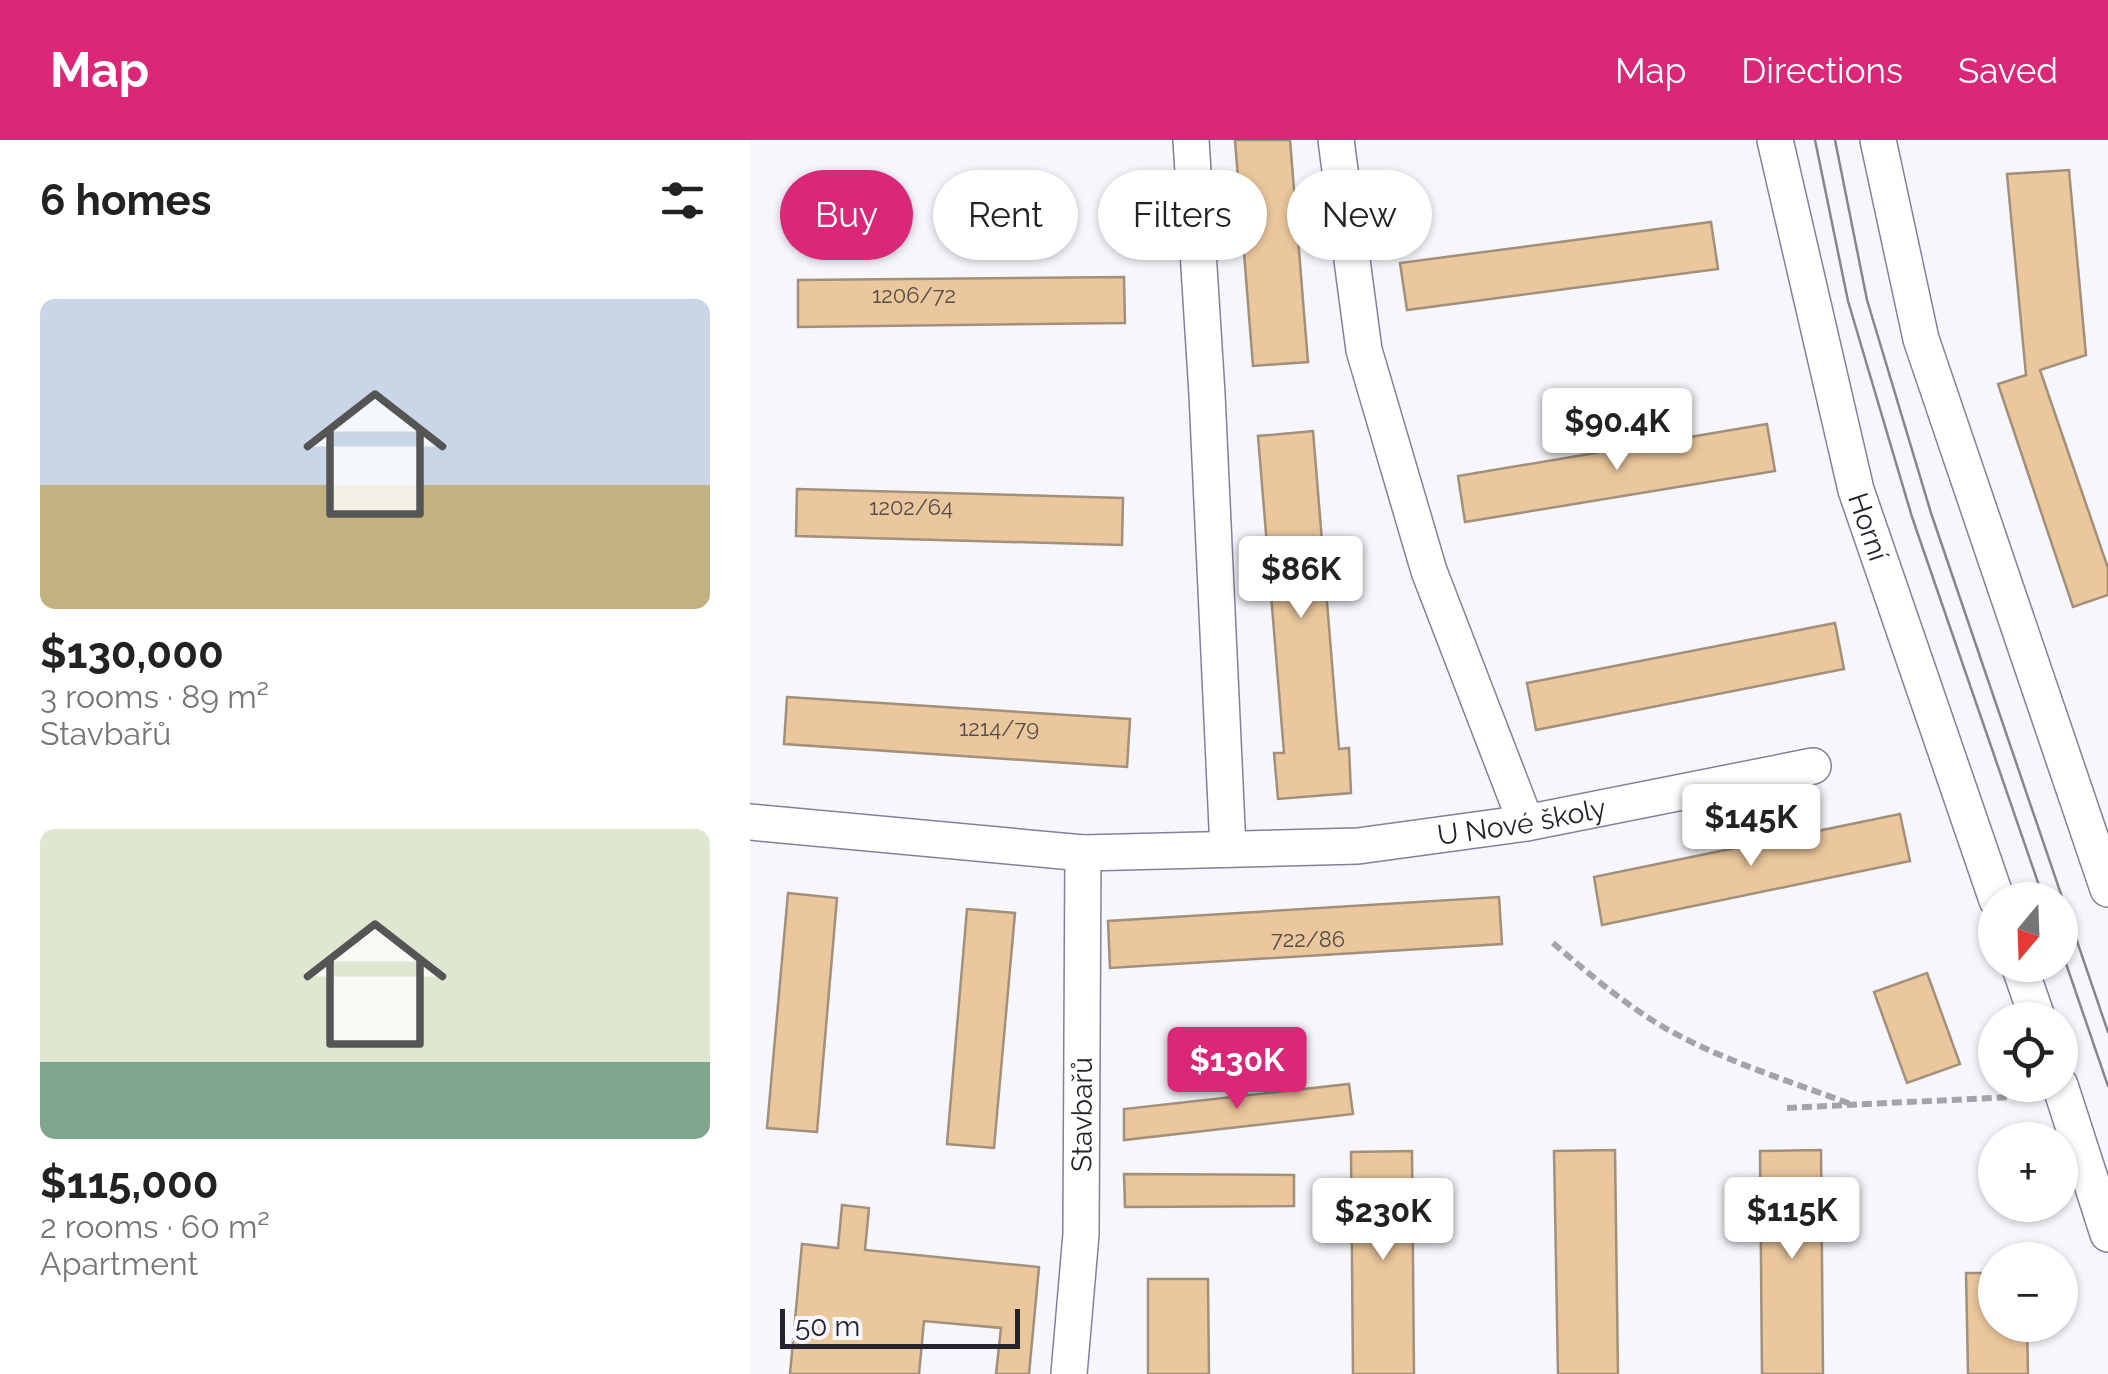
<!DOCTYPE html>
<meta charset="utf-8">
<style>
body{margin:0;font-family:Raleway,sans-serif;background:#f2f2f2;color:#222;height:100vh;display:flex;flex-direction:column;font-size:38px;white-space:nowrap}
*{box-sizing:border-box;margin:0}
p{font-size:32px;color:#767676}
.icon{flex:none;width:55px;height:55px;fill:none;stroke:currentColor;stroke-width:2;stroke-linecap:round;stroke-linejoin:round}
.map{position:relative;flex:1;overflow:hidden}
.drawer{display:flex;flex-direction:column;background:#fff;width:750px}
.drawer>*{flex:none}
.guide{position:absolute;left:30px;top:30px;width:950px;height:90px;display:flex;gap:20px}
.needle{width:65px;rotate:199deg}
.tools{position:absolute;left:1228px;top:742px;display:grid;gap:20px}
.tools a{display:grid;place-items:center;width:100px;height:100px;border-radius:50%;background:#fff;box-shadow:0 2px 8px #0004;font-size:50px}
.scale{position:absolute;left:30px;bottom:25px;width:240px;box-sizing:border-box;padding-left:10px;border:5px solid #25242e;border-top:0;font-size:28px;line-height:35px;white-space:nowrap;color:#25242e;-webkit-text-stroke:8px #f7f6fc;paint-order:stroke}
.price{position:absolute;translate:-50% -85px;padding:0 22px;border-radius:10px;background:#fff;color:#222;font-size:32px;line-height:65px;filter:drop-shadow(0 2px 5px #0008)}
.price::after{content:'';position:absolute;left:50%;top:60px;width:30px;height:22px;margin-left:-15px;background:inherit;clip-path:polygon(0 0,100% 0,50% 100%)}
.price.selected{background:#db2777;color:#fff}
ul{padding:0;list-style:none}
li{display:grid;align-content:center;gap:20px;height:530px;padding:0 40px}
li span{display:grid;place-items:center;height:310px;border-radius:15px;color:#555}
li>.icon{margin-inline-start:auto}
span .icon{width:180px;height:180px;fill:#fffc;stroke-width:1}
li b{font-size:42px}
h2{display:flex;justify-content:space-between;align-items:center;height:120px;padding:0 40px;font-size:42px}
.pill{padding:0 35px;border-radius:45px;background:#fff;box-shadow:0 2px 8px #0004;font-size:35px;line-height:90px}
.pill.selected{background:#db2777;color:#fff}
header{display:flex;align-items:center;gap:60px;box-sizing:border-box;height:140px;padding:0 50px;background:#db2777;color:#fff}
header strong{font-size:48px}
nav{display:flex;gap:55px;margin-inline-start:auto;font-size:35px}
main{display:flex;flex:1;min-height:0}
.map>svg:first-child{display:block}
.building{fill:#ebc79d;stroke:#a2907a;stroke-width:2.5}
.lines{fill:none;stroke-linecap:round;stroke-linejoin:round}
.minor-casing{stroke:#838099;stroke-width:38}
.path{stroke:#a4a3ab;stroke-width:6;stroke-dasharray:10 5;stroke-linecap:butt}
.minor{stroke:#fff;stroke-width:35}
.tram{stroke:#87868e;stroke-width:2.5}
.labels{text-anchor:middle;stroke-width:8;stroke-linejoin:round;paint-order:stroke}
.number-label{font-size:22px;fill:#564d4a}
.street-label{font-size:28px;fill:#25242e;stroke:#f7f6fc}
</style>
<header>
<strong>Map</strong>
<nav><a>Map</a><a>Directions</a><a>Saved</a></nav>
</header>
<main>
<section class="drawer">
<h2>6 homes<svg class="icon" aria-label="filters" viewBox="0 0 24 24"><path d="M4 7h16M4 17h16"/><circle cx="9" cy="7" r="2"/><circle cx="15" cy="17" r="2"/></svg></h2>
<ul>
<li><span style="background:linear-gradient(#c9d6e8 60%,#c2b280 0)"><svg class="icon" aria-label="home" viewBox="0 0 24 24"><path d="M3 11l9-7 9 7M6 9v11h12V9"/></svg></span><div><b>$130,000</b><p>3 rooms · 89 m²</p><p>Stavbařů</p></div></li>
<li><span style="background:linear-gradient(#dfe7d0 75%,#7fa58c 0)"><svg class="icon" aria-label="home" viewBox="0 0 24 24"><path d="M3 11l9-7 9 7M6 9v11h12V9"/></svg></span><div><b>$115,000</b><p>2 rooms · 60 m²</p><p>Apartment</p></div></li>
</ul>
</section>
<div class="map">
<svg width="1358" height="1234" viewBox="0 0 1358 1234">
<rect width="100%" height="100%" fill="#f7f6fc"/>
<g class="building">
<path d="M 485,0 L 540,0 L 558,222 L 503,226 Z"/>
<path d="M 1319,30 L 1336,215 L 1290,230 L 1358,428 L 1358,455 L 1323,467 L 1248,244 L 1276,235 L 1257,34 Z"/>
<path d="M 415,41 L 420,91 L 389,94 L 385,44 Z"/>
<path d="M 961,82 L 968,129 L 657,170 L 650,123 Z"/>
<path d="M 374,137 L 375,183 L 48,187 L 48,140 Z"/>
<path d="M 1017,284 L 1025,331 L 715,382 L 708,336 Z"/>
<path d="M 563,291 L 589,609 L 599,608 L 601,653 L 528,659 L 524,613 L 534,613 L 508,296 Z"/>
<path d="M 47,349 L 373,358 L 372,405 L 46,396 Z"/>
<path d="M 1085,483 L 1094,529 L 786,590 L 777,543 Z"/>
<path d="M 37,557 L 380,579 L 377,627 L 34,604 Z"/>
<path d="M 1150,674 L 1160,721 L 852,785 L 844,737 Z"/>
<path d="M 38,753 L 87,758 L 67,992 L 17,988 Z"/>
<path d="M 749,757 L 752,804 L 360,828 L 358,781 Z"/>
<path d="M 217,769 L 265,773 L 244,1008 L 197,1004 Z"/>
<path d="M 1177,833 L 1210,924 L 1157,943 L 1124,852 Z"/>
<path d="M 599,944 L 603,974 L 374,1000 L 374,969 Z"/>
<path d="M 865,1010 L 868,1234 L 808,1234 L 804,1011 Z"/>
<path d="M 1071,1010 L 1073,1234 L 1012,1234 L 1010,1011 Z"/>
<path d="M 662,1011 L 664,1234 L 603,1234 L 601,1012 Z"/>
<path d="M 374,1034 L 544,1035 L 544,1066 L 375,1067 Z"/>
<path d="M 92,1065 L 119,1068 L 115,1110 L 289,1127 L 279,1234 L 246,1234 L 251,1188 L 174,1181 L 169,1234 L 40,1234 L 52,1104 L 88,1108 Z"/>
<path d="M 1216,1133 L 1245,1133 L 1245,1185 L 1277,1185 L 1278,1234 L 1218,1234 Z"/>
<path d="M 398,1139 L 458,1139 L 459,1234 L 398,1234 Z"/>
</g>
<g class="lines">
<g class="minor-casing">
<g id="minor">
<path d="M 441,0 L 457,254 L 478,709"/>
<path d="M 586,0 L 614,210 L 679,431 L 776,683"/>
<path id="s1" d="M 1025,0 L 1106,350 L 1247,760"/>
<path d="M 1128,0 L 1171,199 L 1358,749"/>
<path id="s2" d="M 0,682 L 333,713 L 608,706 L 776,683 L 1063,626"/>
<path d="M 1269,825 L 1288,880"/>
<path d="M 1310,945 L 1358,1094"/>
<path id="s3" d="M 319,1234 L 331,1094 L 333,713"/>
</g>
</g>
<g class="path">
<path d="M 803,803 C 838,833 874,864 915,888 C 973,921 1040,941 1103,965"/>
<path d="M 1037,968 L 1261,957"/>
</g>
<use href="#minor" class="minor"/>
<g class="tram">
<path d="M 1065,0 L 1098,161 L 1162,377 L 1294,760"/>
<path d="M 1085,0 L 1117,160 L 1181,373 L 1358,892"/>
<path d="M 1310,806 L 1358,946"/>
</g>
</g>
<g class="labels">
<g class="number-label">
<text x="164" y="163">1206/72</text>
<text x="161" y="375">1202/64</text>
<text x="249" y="596">1214/79</text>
<text x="558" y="807">722/86</text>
</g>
<g class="street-label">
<text dy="10" stroke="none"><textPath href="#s1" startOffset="398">Horní</textPath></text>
<text dy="10" stroke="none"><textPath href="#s2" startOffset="775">U Nové školy</textPath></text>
<text dy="10" stroke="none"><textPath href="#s3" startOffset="260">Stavbařů</textPath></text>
</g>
</g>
</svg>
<div class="tools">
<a><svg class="needle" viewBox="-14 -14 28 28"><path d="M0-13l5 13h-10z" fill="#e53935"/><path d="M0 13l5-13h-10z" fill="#767676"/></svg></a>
<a><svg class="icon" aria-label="locate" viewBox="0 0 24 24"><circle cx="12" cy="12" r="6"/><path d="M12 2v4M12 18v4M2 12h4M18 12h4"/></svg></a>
<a>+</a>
<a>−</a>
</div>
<div class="scale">50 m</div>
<b class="price" style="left:867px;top:333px">$90.4K</b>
<b class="price" style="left:551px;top:481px">$86K</b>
<b class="price" style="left:1001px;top:729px">$145K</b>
<b class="price selected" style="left:487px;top:972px">$130K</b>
<b class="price" style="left:1042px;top:1122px">$115K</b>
<b class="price" style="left:633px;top:1123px">$230K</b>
<div class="guide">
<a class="pill selected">Buy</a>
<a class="pill">Rent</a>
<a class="pill">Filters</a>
<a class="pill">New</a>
</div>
</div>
</main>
